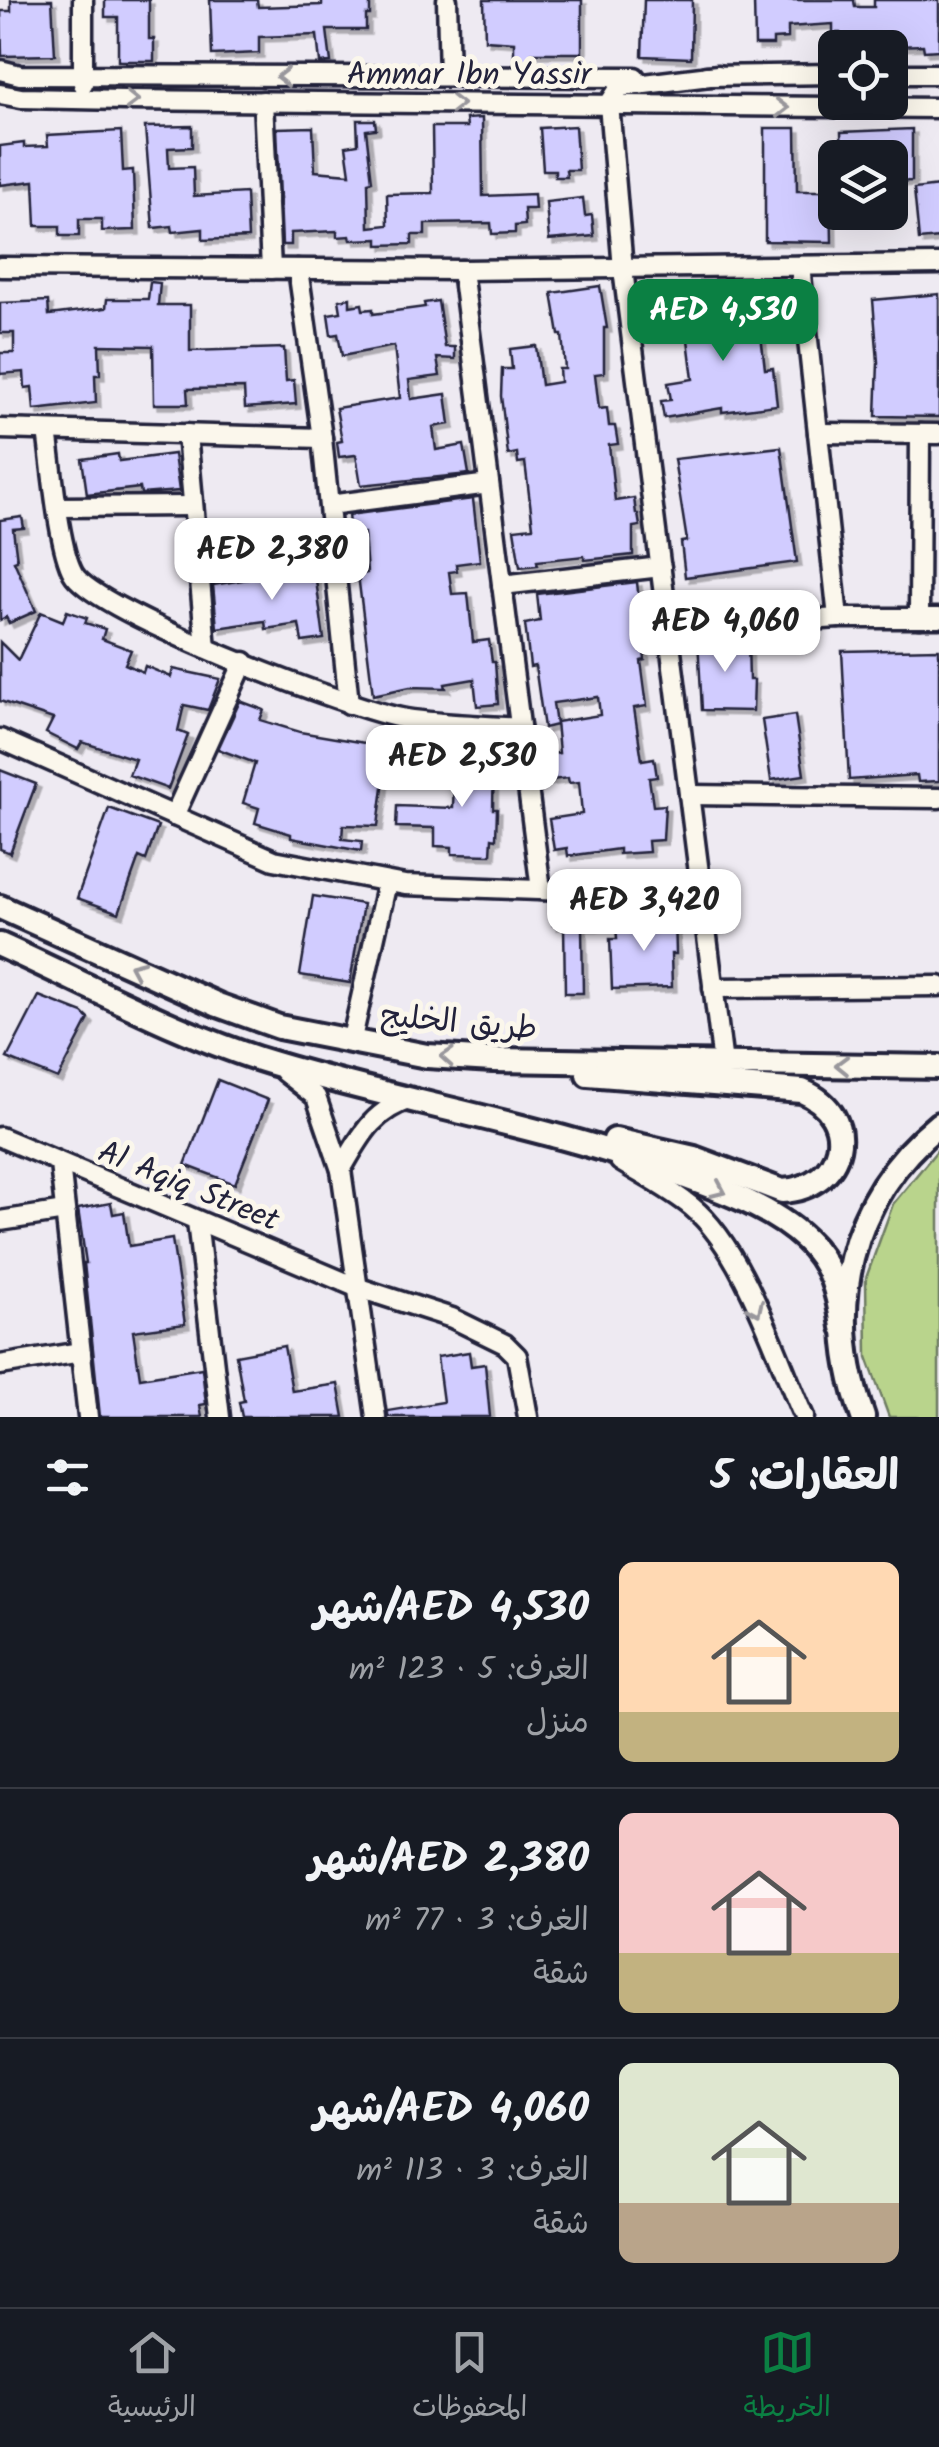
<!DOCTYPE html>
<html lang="ar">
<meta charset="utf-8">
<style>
body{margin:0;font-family:Kalam,"Playpen Sans Arabic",sans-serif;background:#20242c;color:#f1f3f6;direction:rtl;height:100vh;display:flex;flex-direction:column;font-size:38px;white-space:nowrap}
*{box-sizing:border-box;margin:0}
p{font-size:32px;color:#9ea1a6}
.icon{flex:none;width:55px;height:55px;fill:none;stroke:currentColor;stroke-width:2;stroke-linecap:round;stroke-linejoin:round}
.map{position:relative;height:1417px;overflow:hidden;direction:ltr}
.side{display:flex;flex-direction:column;background:#171b24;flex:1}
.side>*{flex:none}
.controls{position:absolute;left:818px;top:30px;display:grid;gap:20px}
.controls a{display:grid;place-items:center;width:90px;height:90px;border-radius:15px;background:#171b24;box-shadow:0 10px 40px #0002;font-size:50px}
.price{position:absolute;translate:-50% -85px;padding:0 22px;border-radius:20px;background:#fff;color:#222;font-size:32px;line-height:65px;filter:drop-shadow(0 2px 5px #0008)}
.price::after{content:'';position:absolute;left:50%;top:60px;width:30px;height:22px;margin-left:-15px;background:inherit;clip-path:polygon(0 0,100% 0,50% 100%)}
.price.current{background:#0b8043;color:#fff}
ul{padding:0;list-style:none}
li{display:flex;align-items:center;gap:30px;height:250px;padding:0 40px}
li+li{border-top:2px solid #363941}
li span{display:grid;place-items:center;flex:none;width:280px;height:200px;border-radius:15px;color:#555}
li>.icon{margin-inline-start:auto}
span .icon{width:120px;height:120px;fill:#fffc;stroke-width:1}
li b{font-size:42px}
h2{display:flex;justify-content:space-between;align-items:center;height:120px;padding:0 40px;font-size:42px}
.menu{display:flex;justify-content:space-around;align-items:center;height:140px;border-top:2px solid #363941;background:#171b24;font-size:28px;color:#9ea1a6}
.menu a{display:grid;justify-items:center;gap:5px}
.menu .current{color:#0b8043}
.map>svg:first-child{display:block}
.green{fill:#b9d48c;stroke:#6e7b64;stroke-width:2.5}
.building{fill:#d1ccff;stroke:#22223b;stroke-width:2.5;filter:url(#shadow)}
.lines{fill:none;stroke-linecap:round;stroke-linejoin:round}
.minor-casing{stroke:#22223b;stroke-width:25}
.major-casing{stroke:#22223b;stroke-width:30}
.minor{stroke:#fbf7ec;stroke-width:18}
.major{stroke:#fbf7ec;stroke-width:22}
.oneway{stroke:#99979c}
.labels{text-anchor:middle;stroke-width:10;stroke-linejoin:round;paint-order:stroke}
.street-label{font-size:32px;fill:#22223b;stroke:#fbf7ec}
</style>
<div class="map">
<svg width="939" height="1417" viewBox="0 0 939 1417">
<defs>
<filter id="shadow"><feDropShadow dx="4.5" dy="4.5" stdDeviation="0" flood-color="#0004"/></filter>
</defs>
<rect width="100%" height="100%" fill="#eeeaf2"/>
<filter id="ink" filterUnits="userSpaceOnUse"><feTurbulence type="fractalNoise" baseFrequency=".01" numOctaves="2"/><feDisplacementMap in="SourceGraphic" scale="20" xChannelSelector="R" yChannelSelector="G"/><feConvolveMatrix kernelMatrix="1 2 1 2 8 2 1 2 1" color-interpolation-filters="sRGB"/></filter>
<g filter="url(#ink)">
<path class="green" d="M 939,1148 L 939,1417 L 889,1417 L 867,1357 L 866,1278 L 893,1204 Z"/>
<g class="building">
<path d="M 11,0 L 52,0 L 55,55 L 2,56 L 1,11 L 11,11 Z"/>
<path d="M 105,0 L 149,0 L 149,39 L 154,39 L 154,61 L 118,61 L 118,17 L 105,17 Z"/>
<path d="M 210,0 L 257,0 L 258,7 L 322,5 L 322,0 L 370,0 L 370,15 L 366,15 L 366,30 L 327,30 L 331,62 L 320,63 L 317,35 L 259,37 L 259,53 L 212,55 Z"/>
<path d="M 484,0 L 582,0 L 582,53 L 532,53 L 533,62 L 514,62 L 514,42 L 485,40 Z"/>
<path d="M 644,0 L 692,0 L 691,58 L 642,56 Z"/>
<path d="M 754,0 L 854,0 L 855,7 L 874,7 L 874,0 L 939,0 L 939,50 L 924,51 L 923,45 L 896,46 L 896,36 L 855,37 L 856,48 L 841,48 L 840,33 L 833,33 L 833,24 L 788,27 L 788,38 L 773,39 L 773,45 L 755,45 Z"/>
<path d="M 482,118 L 483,196 L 534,194 L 535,209 L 524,209 L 525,225 L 515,226 L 515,233 L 492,234 L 491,223 L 425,224 L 425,235 L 412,235 L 412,244 L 378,245 L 378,239 L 351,240 L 350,236 L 337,237 L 337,231 L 291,233 L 291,245 L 282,245 L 277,128 L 313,127 L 315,171 L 350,174 L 346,146 L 358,144 L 357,120 L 375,120 L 376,129 L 366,130 L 372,181 L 368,182 L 369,227 L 388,225 L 387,194 L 433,193 L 432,127 L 467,127 L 466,119 Z"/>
<path d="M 192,126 L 192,147 L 168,148 L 169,168 L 193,167 L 194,196 L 246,193 L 248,238 L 203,240 L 203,229 L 173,232 L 172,226 L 153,228 L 145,127 Z"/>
<path d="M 575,126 L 578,170 L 566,170 L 567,177 L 555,177 L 555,170 L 543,170 L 540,128 Z"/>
<path d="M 765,128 L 796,128 L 797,191 L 831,191 L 832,242 L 765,241 Z"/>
<path d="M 912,129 L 912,181 L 890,182 L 890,158 L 842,158 L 841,132 Z"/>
<path d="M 121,131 L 123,171 L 133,170 L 135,230 L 102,231 L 102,219 L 79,219 L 79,236 L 60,236 L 60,226 L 36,226 L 34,181 L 0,185 L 0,146 L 24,143 L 24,147 L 48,146 L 47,135 Z"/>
<path d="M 939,186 L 939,238 L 919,240 L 914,189 Z"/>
<path d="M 583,198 L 585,216 L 592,215 L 594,236 L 549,240 L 546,202 Z"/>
<path d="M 150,282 L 160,283 L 158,305 L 190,305 L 190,351 L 284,348 L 286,381 L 294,380 L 296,404 L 245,408 L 244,388 L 187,389 L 188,404 L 154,404 L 153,346 L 99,345 L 100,375 L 95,375 L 96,403 L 34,410 L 32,387 L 25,388 L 24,372 L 0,374 L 0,353 L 14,353 L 14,333 L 0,333 L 0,303 L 48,301 L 49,315 L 106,308 L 107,299 L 148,299 Z"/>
<path d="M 600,286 L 607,328 L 604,328 L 604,373 L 595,374 L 599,409 L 607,408 L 609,426 L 615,426 L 618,444 L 609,445 L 615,501 L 634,498 L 636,514 L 638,514 L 640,526 L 633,527 L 633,555 L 585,560 L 584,556 L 537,561 L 538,565 L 520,567 L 514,529 L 533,527 L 525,462 L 518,463 L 517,453 L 508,455 L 501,396 L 502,369 L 512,369 L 510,349 L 536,346 L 541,385 L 560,382 L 559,369 L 565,369 L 562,335 L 559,335 L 552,293 Z"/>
<path d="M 939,294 L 939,417 L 876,416 L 878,362 L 873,300 Z"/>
<path d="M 350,298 L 350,306 L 362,304 L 363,310 L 373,309 L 373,314 L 425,307 L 424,303 L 438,301 L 445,347 L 455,347 L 455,359 L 437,358 L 440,376 L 409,380 L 411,399 L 446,394 L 450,424 L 433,427 L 436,450 L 464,445 L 469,474 L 361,485 L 356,455 L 339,457 L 337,442 L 342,441 L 336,408 L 400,398 L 394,346 L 342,356 L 338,334 L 331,335 L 328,314 L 341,312 L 339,300 Z"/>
<path d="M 757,301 L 765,369 L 773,368 L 777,405 L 722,412 L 722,408 L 664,418 L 661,401 L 671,400 L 668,383 L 693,379 L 684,308 L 712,305 L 713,313 L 744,309 L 743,302 Z"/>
<path d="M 781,447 L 797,562 L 685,577 L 681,542 L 687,541 L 674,459 Z"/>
<path d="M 118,454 L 119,461 L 174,454 L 179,491 L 141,494 L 140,488 L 87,494 L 82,459 Z"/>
<path d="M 473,499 L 480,561 L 456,564 L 457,571 L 449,572 L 452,594 L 468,593 L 473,642 L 489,640 L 492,662 L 495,662 L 498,704 L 477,706 L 474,679 L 445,684 L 446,688 L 410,687 L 373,695 L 358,575 L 367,573 L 364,533 L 350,534 L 348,515 Z"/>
<path d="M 22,517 L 24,528 L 13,529 L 17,560 L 14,561 L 36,611 L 9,623 L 6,617 L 0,620 L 0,520 Z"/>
<path d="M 270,568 L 282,569 L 283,573 L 309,570 L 311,581 L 316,580 L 324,639 L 302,642 L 299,624 L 266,629 L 265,621 L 217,628 L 213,585 L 271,575 Z"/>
<path d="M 637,582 L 645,660 L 641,661 L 647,706 L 634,708 L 642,760 L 654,758 L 657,777 L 649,778 L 653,806 L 665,805 L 663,840 L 648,841 L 649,852 L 619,854 L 619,849 L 568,856 L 567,848 L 554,850 L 549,819 L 582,814 L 579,782 L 569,783 L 568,778 L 542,781 L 538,755 L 559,753 L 556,722 L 600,715 L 598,697 L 553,703 L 556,725 L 544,728 L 535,666 L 530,667 L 525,624 L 540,621 L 537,594 Z"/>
<path d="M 67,611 L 87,618 L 85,623 L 105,629 L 102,639 L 131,650 L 125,664 L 143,672 L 145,666 L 171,677 L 173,669 L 220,679 L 208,710 L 184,705 L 178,731 L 188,735 L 168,789 L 129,775 L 135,759 L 82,742 L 78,749 L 46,733 L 53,719 L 0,701 L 0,642 L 18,660 L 41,612 L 63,621 Z"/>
<path d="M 748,639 L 749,680 L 754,680 L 753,711 L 702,710 L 698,640 Z"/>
<path d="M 939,649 L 939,781 L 918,782 L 917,775 L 849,780 L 842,651 Z"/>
<path d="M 240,701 L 264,710 L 260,720 L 300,732 L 400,749 L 398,764 L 386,764 L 378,826 L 343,825 L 342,839 L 362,841 L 361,851 L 291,838 L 291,834 L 255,823 L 259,808 L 243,803 L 255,763 L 218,749 Z"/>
<path d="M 795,715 L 804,775 L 771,780 L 762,720 Z"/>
<path d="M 455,754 L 494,756 L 493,809 L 497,809 L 496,839 L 492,838 L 491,855 L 452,854 L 452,847 L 435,846 L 435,828 L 396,827 L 397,806 L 453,808 Z"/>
<path d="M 0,770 L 36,784 L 10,853 L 0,849 Z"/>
<path d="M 109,808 L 158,826 L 146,860 L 139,857 L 119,913 L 77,898 Z"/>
<path d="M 313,896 L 363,904 L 350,983 L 300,975 Z"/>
<path d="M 552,906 L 562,906 L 562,913 L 597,913 L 597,926 L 582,926 L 583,993 L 565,993 L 564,924 L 553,925 Z"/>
<path d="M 675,915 L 676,954 L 671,954 L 672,987 L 612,989 L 610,939 L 617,939 L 616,926 L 650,925 L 650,916 Z"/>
<path d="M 39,996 L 83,1013 L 89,1019 L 58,1079 L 7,1058 Z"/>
<path d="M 218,1080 L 268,1100 L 235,1184 L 185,1165 Z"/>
<path d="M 111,1203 L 113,1214 L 124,1212 L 129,1246 L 172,1239 L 185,1324 L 133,1331 L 140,1378 L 202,1368 L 206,1404 L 200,1405 L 202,1417 L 100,1417 L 84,1263 L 86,1263 L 78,1209 Z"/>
<path d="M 284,1346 L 292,1391 L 338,1384 L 344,1417 L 242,1417 L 239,1402 L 244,1401 L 236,1355 Z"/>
<path d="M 469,1352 L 471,1366 L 485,1364 L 490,1417 L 388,1417 L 388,1411 L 443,1402 L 437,1357 Z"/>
</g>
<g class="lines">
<g class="minor-casing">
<g id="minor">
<path d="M 83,0 L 83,84"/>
<path d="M 447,0 L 449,76"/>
<path d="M 0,70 L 20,75 L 635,77"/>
<path d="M 890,74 L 939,74"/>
<path d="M 718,75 L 620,87 L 609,104 L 623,269 L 723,1064"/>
<path d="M 706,76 L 835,74"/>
<path d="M 0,94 L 21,98 L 125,100 L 939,108"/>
<path d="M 263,101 L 271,269"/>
<path d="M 800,266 L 838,618"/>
<path d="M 0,267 L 462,270 L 939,264"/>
<path d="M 298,269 L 322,438 L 349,704"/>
<path d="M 462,270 L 541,890"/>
<path d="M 0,429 L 322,438"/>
<path d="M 47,431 C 52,464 58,546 73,573 C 94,612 355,711 406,719 C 443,725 483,725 520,728"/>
<path d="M 818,433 L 939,434"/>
<path d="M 187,434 L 206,648"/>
<path d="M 329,505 L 489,484"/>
<path d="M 59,507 L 193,506"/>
<path d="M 197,552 L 334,559"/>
<path d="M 502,585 L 661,567"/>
<path d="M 919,618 L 920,434"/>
<path d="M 668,630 L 838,618 L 939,618"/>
<path d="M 0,739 L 274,860 L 405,885 L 702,896"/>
<path d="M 689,795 L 939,798"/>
<path d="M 174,816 L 244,662"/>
<path d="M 713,988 L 939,986"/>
<path d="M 351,1043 L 387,882"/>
<path d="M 284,1072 L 316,1097 L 341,1170 L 376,1417"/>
<path d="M 0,1137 L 356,1287 L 452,1318 L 505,1344 L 517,1356 L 528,1417"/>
<path d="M 620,1161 C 644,1176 670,1189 692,1207 C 744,1250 776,1355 804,1417"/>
<path d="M 60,1164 L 88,1417"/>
<path d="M 341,1170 C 360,1137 373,1110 411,1099"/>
<path d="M 0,1221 L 65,1211"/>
<path d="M 197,1221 L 220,1417"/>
<path d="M 0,1365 L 81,1352"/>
</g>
</g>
<g class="major-casing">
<g id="major">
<path d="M 0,907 L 218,1005 L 279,1027 L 427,1056 L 493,1060 L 939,1067"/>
<path d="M 0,945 C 87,984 181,1036 272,1063 C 408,1104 550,1126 683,1176 C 724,1191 772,1208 805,1239 C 831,1263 838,1292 843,1327"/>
<path d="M 588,1074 L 802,1091 C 862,1116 845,1188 782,1191 L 694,1158 L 615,1140"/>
<path d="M 863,1417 C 824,1309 848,1198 939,1124"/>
</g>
</g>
<use href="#minor" class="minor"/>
<use href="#major" class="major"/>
</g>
<defs><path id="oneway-chevron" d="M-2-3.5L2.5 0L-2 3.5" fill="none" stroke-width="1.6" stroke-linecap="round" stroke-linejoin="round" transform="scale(2.5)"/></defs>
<g class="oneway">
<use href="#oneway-chevron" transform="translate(283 77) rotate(180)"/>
<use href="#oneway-chevron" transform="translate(132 100) rotate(1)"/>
<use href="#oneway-chevron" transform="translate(457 104)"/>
<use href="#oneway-chevron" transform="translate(782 108)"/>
<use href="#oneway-chevron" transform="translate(136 968) rotate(-156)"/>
<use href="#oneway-chevron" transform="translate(447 1057) rotate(-176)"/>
<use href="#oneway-chevron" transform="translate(842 1065) rotate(-179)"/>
<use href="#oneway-chevron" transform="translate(719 1190) rotate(24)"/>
<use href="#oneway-chevron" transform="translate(756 1309) rotate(66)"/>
</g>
</g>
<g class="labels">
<g class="street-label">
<text x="469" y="84">Ammar Ibn Yassir</text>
<text transform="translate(459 1021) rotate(5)" y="11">طريق الخليج</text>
<text transform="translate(189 1185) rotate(22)" y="11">Al Aqiq Street</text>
</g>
</g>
</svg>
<div class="controls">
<a><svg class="icon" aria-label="locate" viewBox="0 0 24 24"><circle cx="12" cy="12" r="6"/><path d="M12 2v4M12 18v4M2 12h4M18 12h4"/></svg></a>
<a><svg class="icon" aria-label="layers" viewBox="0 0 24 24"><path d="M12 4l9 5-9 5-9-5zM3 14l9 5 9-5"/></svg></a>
</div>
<b class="price current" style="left:723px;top:364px">AED 4,530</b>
<b class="price" style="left:272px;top:603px">AED 2,380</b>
<b class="price" style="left:725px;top:675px">AED 4,060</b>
<b class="price" style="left:462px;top:810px">AED 2,530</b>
<b class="price" style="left:644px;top:954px">AED 3,420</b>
</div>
<section class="side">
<h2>العقارات: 5<svg class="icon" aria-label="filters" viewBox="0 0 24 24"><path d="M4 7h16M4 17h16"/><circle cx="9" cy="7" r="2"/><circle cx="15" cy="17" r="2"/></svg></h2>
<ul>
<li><span style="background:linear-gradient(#ffd9b3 75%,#c2b280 0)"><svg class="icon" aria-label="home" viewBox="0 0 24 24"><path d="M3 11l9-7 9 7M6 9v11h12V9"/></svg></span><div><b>AED 4,530/شهر</b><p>الغرف: 5 · 123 m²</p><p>منزل</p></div></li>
<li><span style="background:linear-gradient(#f6c9c9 70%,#c2b280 0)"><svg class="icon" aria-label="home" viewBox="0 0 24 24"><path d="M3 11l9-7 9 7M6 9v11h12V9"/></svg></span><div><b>AED 2,380/شهر</b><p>الغرف: 3 · 77 m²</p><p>شقة</p></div></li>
<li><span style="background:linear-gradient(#dfe7d0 70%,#b9a48a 0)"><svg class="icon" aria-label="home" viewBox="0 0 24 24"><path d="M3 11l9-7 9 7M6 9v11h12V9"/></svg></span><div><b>AED 4,060/شهر</b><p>الغرف: 3 · 113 m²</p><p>شقة</p></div></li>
</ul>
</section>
<nav class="menu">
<a class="current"><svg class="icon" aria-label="map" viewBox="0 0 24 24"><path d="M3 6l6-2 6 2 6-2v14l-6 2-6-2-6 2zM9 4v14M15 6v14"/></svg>الخريطة</a>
<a><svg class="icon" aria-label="saved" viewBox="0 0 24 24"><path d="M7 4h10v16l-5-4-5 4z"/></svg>المحفوظات</a>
<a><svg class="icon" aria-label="home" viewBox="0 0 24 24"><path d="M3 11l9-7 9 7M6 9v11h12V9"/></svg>الرئيسية</a>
</nav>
